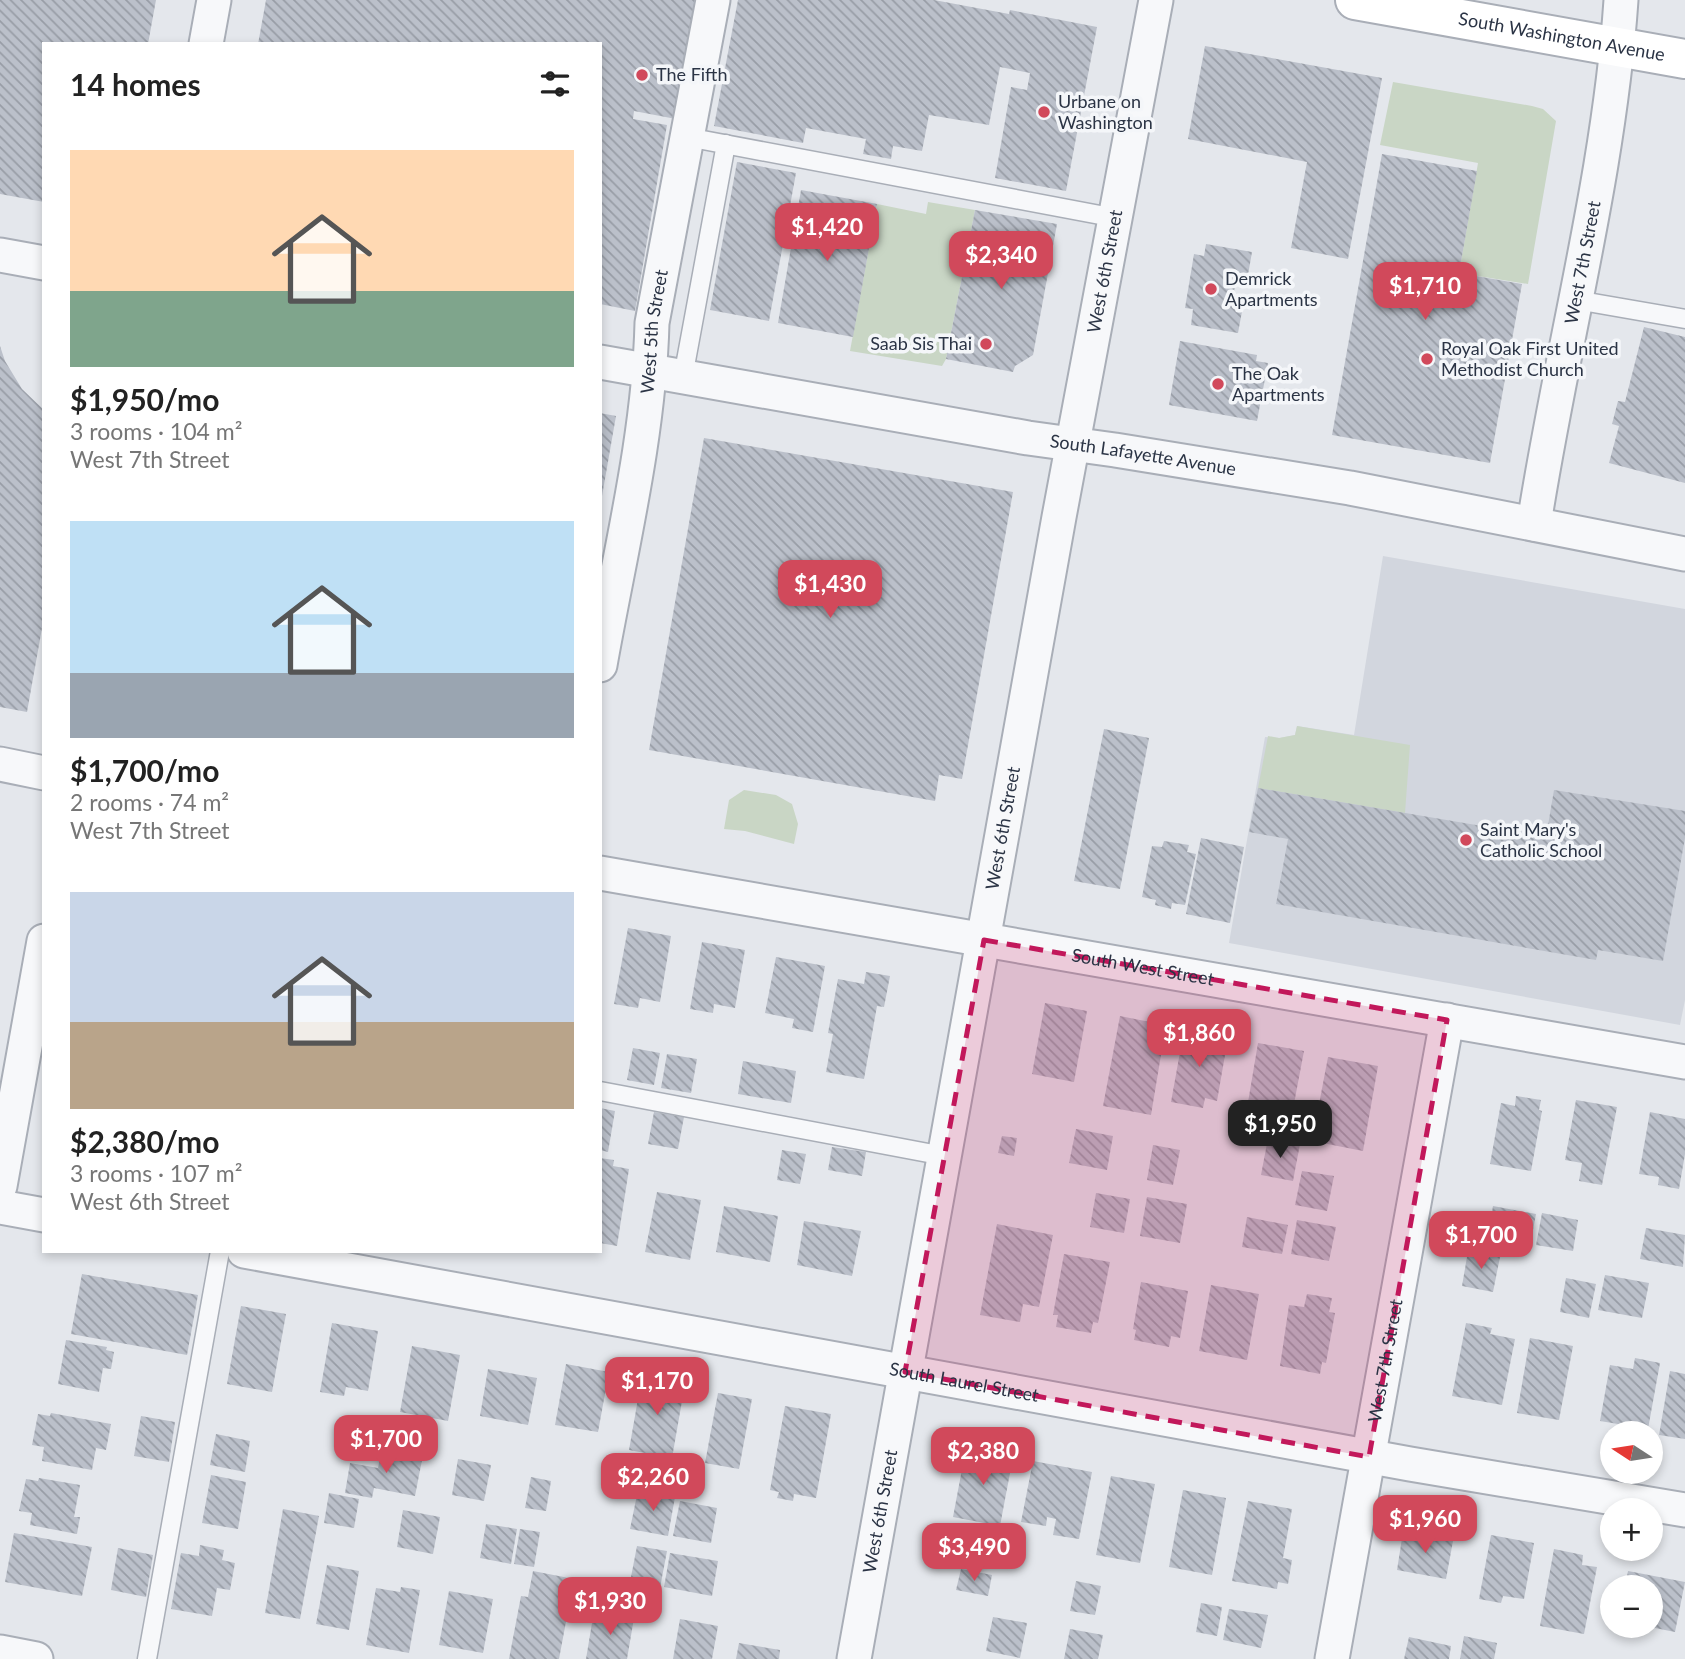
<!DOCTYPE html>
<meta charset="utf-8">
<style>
body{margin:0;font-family:Lato,sans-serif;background:#f6f6f6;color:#222;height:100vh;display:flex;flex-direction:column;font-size:26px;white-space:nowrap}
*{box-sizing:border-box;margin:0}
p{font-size:23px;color:#767676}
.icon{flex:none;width:38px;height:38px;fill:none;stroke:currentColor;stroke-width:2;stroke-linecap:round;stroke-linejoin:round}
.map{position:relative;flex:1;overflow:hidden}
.sheet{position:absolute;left:42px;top:42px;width:560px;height:1211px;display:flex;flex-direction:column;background:#fff;border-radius:0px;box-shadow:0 4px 10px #0003}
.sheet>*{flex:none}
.needle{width:46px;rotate:282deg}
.buttons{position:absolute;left:1600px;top:1421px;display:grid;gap:14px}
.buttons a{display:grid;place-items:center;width:63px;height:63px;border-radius:50%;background:#fff;box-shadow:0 4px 10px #0003;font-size:35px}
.price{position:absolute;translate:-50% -60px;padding:0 16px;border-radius:14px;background:#d1495b;color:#fff;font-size:23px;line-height:46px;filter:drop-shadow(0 2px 4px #0008)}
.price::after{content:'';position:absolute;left:50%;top:42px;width:21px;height:16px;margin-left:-10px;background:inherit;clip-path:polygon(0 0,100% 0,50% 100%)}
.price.current{background:#222;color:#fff}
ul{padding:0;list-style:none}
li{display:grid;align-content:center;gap:14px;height:371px;padding:0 28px}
li span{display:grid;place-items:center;height:217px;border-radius:0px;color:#555}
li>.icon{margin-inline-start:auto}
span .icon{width:126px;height:126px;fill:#fffc;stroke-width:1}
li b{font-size:30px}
h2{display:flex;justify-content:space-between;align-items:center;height:84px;padding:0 28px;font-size:30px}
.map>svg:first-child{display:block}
.built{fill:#d2d6de}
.green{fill:#c9d6c5}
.building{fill:url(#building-back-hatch)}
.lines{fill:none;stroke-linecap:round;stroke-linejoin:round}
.lane-casing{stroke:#a9aeb7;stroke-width:21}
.street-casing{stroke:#a9aeb7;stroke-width:37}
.secondary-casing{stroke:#a9aeb7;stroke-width:42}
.lane{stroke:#f7f8fa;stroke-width:18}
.street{stroke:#f7f8fa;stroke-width:33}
.secondary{stroke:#fff;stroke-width:38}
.marked{fill:#c2185b;fill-opacity:0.2;stroke:#c2185b;stroke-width:5;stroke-dasharray:14 9;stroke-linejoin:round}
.poi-dot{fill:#d1495b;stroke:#f4f6f9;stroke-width:2.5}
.labels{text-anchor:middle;stroke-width:7;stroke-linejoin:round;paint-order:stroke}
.street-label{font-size:18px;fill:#2b3445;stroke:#f4f6f9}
.poi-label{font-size:18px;fill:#2b3445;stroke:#f4f6f9;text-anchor:start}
</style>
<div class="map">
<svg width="1685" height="1659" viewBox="0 0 1685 1659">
<defs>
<pattern id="building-back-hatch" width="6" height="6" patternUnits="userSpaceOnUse" patternTransform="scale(1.75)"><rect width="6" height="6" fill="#bbc0ca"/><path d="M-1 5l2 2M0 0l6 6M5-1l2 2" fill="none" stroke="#989da6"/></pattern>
</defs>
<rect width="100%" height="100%" fill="#e4e7ec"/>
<path class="built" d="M 1383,556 L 1685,609 L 1685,1000 L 1680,1025 L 1229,943 L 1265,737 L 1280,738 L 1295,735 L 1297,726 L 1354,735 Z"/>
<g class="green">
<path d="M 1393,82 L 1532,106 L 1543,109 L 1556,121 L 1528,284 L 1459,273 L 1478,163 L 1380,145 Z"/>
<path d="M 928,202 L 975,210 L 946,359 L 942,366 L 850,351 L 877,204 L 926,214 Z"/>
<path d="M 1297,726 L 1410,745 L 1405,813 L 1258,788 L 1268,736 L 1279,738 L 1295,735 Z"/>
<path d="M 744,790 L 776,795 L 792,804 L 798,824 L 794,844 L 745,831 L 724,829 L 729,800 Z"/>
</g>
<g class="building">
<path d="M 0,0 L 156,0 L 148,44 L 44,44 L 44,202 L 0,194 Z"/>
<path d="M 266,0 L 698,0 L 676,119 L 634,111 L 633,119 L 667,125 L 635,311 L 600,304 L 600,44 L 258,44 Z"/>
<path d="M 738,0 L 934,0 L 1009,14 L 1010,10 L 1097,27 L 1066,191 L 995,178 L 1011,87 L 1027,90 L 1030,73 L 1000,67 L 989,125 L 929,115 L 922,151 L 893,146 L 891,159 L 863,154 L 866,139 L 806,128 L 803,143 L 714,126 Z"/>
<path d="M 1205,46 L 1382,78 L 1348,259 L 1291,248 L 1307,162 L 1188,139 Z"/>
<path d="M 1382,154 L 1477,171 L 1459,273 L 1522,284 L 1490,463 L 1332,435 Z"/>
<path d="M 737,162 L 796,173 L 769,321 L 710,310 Z"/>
<path d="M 801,190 L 877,204 L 853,337 L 778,323 Z"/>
<path d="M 975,210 L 1057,224 L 1033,355 L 1015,366 L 1013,372 L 946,359 Z"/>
<path d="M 1206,244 L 1252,252 L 1248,275 L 1237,273 L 1232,304 L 1243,306 L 1238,333 L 1191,325 L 1193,309 L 1185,308 L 1194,254 L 1204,256 Z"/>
<path d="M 1644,327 L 1685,337 L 1685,483 L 1609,463 L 1619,426 L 1612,424 L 1618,401 L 1625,402 Z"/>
<path d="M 1180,341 L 1257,355 L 1256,361 L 1268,363 L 1257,421 L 1169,405 Z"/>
<path d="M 0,346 L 5,361 L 22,389 L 44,410 L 44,617 L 27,712 L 0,707 Z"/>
<path d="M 600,413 L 616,416 L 602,496 L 600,496 Z"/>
<path d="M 704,438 L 1013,492 L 962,779 L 939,775 L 935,801 L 649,750 Z"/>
<path d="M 1104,729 L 1149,738 L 1120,889 L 1074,881 Z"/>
<path d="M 1258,788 L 1546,837 L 1554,790 L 1685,811 L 1685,838 L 1663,961 L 1598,950 L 1596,960 L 1276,904 L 1288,839 L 1249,832 Z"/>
<path d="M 1201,838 L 1244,847 L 1230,923 L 1186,914 Z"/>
<path d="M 1164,841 L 1189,845 L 1187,852 L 1196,854 L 1185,905 L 1172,903 L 1171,909 L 1155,905 L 1156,900 L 1142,897 L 1152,846 L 1162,847 Z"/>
<path d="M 628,928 L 671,936 L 660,1002 L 640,998 L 638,1008 L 614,1004 Z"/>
<path d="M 702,942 L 745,950 L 735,1008 L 714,1004 L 713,1013 L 690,1009 Z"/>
<path d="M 776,957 L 825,966 L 813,1032 L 792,1028 L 794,1019 L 765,1013 Z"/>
<path d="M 866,972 L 890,976 L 884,1007 L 877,1006 L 864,1079 L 826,1072 L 833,1034 L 828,1033 L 838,979 L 864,984 Z"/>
<path d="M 1045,1003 L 1087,1011 L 1074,1082 L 1032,1074 Z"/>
<path d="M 1120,1016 L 1160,1024 L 1155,1054 L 1161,1055 L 1151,1115 L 1103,1106 Z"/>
<path d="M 1184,1030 L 1228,1038 L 1217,1101 L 1205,1098 L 1203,1108 L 1171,1102 Z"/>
<path d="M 1258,1043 L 1304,1051 L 1293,1109 L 1279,1107 L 1275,1125 L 1245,1120 Z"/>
<path d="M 633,1048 L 660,1053 L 654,1085 L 627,1080 Z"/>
<path d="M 667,1054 L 697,1059 L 691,1093 L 661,1088 Z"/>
<path d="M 1328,1057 L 1378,1066 L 1363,1151 L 1312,1141 Z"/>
<path d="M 743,1061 L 796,1071 L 791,1103 L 738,1094 Z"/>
<path d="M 1516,1096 L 1541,1100 L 1539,1110 L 1542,1111 L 1531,1171 L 1490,1164 L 1501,1103 L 1515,1106 Z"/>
<path d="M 1576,1100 L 1617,1107 L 1602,1185 L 1579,1181 L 1582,1163 L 1565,1160 Z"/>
<path d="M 600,1108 L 615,1111 L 608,1152 L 600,1150 Z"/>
<path d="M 654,1112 L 684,1117 L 678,1149 L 648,1144 Z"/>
<path d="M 1650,1112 L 1685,1119 L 1685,1154 L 1679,1189 L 1658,1185 L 1659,1177 L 1639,1174 Z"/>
<path d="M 1076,1129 L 1113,1136 L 1107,1170 L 1069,1163 Z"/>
<path d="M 1002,1136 L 1017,1138 L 1014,1156 L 998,1153 Z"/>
<path d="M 1268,1138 L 1300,1144 L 1293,1181 L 1261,1175 Z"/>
<path d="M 1153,1145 L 1180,1150 L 1173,1185 L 1147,1180 Z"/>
<path d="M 832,1147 L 866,1152 L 862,1176 L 828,1170 Z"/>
<path d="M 782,1150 L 806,1154 L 800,1184 L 777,1180 Z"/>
<path d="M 600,1158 L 614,1160 L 613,1166 L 629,1169 L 617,1246 L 600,1243 Z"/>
<path d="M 1302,1171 L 1334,1176 L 1327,1211 L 1295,1205 Z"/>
<path d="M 657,1192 L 701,1200 L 690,1260 L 645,1252 Z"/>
<path d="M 1096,1193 L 1130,1199 L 1124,1233 L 1090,1227 Z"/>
<path d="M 1147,1197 L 1187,1204 L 1180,1243 L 1140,1236 Z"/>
<path d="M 724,1206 L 778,1216 L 770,1262 L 716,1252 Z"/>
<path d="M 1493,1206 L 1536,1214 L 1529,1251 L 1487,1244 Z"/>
<path d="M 1542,1213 L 1578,1220 L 1573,1251 L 1536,1245 Z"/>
<path d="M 1247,1217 L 1288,1225 L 1282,1254 L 1242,1247 Z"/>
<path d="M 1297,1220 L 1336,1227 L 1329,1261 L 1291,1254 Z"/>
<path d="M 804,1221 L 861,1231 L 852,1276 L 797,1265 Z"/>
<path d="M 997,1224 L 1053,1235 L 1039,1307 L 1023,1304 L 1020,1322 L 980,1315 Z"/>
<path d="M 1646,1228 L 1685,1235 L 1683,1267 L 1640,1259 Z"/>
<path d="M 1468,1251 L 1500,1257 L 1493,1292 L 1462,1286 Z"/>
<path d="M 1064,1254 L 1110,1262 L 1098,1323 L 1093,1322 L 1091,1333 L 1056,1327 L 1058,1315 L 1053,1315 Z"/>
<path d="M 82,1274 L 198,1295 L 187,1355 L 71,1334 Z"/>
<path d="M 1605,1275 L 1649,1283 L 1642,1318 L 1598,1310 Z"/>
<path d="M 1566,1278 L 1596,1284 L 1589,1318 L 1560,1312 Z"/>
<path d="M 1141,1282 L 1188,1291 L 1180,1338 L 1171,1336 L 1169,1347 L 1134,1340 L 1136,1330 L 1133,1329 Z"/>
<path d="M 1211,1285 L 1259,1294 L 1247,1360 L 1199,1351 Z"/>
<path d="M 1307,1294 L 1332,1298 L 1329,1312 L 1335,1313 L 1326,1363 L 1322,1362 L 1320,1374 L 1280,1366 L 1289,1305 L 1304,1307 Z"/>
<path d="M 241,1306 L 286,1314 L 272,1392 L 227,1384 Z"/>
<path d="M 332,1323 L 378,1331 L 368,1391 L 346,1387 L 344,1396 L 320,1392 Z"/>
<path d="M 1466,1323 L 1492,1328 L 1490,1334 L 1515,1339 L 1502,1405 L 1452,1396 Z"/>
<path d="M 1530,1338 L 1573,1346 L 1559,1420 L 1517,1413 Z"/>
<path d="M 66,1340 L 107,1347 L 106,1350 L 114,1352 L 111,1369 L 103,1368 L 99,1392 L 58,1384 Z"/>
<path d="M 412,1346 L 460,1355 L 448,1421 L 400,1412 Z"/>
<path d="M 1635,1358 L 1660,1363 L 1648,1429 L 1600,1421 L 1610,1365 L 1633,1369 Z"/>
<path d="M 566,1364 L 609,1372 L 598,1432 L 555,1425 Z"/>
<path d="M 488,1369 L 537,1378 L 528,1425 L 480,1416 Z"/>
<path d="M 1670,1371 L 1685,1374 L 1685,1439 L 1659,1435 Z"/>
<path d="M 642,1376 L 685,1384 L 672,1458 L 629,1450 Z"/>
<path d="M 718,1393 L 752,1399 L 739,1469 L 705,1463 Z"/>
<path d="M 785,1406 L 831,1414 L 816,1498 L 794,1494 L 793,1501 L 777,1498 L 779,1492 L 770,1490 Z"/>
<path d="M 51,1413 L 111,1424 L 106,1450 L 96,1448 L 92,1470 L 42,1461 L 44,1447 L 32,1445 L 38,1414 L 50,1416 Z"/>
<path d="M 141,1416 L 175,1422 L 169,1462 L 134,1456 Z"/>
<path d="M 216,1434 L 250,1441 L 245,1472 L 210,1465 Z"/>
<path d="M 382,1448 L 423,1455 L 415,1496 L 374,1488 L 372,1498 L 345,1493 L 350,1463 L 378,1468 Z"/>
<path d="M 966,1448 L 1013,1457 L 1000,1526 L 953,1517 Z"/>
<path d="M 458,1459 L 491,1465 L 484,1501 L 452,1495 Z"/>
<path d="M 1033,1461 L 1092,1472 L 1079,1539 L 1053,1535 L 1056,1519 L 1047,1517 L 1046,1526 L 1021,1522 Z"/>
<path d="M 211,1475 L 246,1482 L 238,1529 L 202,1523 Z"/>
<path d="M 1111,1476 L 1155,1484 L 1140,1563 L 1096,1555 Z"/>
<path d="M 531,1477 L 551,1481 L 546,1511 L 525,1508 Z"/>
<path d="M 39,1478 L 80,1485 L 74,1517 L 80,1517 L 77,1534 L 30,1525 L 32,1513 L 19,1511 L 26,1479 L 38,1481 Z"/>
<path d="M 638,1490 L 675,1497 L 668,1536 L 630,1529 Z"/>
<path d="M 1183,1490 L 1226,1498 L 1212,1575 L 1169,1567 Z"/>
<path d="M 329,1493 L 359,1499 L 354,1528 L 324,1523 Z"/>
<path d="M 680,1501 L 717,1508 L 711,1543 L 673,1536 Z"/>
<path d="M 1248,1501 L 1292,1509 L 1283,1558 L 1292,1560 L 1288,1584 L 1278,1582 L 1277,1589 L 1232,1581 Z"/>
<path d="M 283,1509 L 319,1516 L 300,1619 L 265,1613 Z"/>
<path d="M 403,1510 L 440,1517 L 433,1554 L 397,1547 Z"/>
<path d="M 486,1524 L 517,1529 L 511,1564 L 480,1558 Z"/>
<path d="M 520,1529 L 540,1532 L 534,1567 L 514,1564 Z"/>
<path d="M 1403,1532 L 1453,1541 L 1446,1579 L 1397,1570 Z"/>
<path d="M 14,1533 L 92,1547 L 82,1596 L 5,1582 Z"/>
<path d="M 1491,1535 L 1534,1543 L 1524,1599 L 1503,1596 L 1501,1603 L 1479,1599 Z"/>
<path d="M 200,1545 L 224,1550 L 222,1560 L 235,1563 L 230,1590 L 217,1588 L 212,1616 L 171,1609 L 181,1553 L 199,1556 Z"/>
<path d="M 637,1546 L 667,1551 L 660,1588 L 630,1582 Z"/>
<path d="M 118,1548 L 153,1555 L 146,1597 L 111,1590 Z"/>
<path d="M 1554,1549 L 1583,1555 L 1582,1565 L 1597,1567 L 1584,1634 L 1540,1626 Z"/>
<path d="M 670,1553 L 718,1561 L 712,1596 L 664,1587 Z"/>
<path d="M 327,1565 L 359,1571 L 349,1630 L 316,1624 Z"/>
<path d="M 961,1569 L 992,1575 L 988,1596 L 956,1590 Z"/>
<path d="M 533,1571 L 574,1579 L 559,1659 L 509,1659 L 521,1596 L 528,1597 Z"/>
<path d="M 1628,1571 L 1685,1582 L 1675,1632 L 1650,1627 L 1650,1587 L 1625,1587 Z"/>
<path d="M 1076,1581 L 1101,1586 L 1095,1615 L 1070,1611 Z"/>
<path d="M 401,1587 L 420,1590 L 409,1653 L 366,1645 L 376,1588 L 400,1592 Z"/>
<path d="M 449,1591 L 493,1599 L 483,1653 L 439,1645 Z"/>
<path d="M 1201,1603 L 1222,1607 L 1217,1636 L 1196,1632 Z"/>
<path d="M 1229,1609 L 1268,1615 L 1261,1648 L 1223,1640 Z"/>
<path d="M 594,1611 L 634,1618 L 627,1659 L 586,1659 Z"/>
<path d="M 993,1617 L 1027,1623 L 1020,1658 L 986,1651 Z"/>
<path d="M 680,1619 L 718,1626 L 712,1659 L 673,1659 Z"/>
<path d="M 1070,1629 L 1103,1635 L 1098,1659 L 1064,1659 Z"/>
<path d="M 1464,1636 L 1497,1643 L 1494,1659 L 1460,1659 Z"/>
<path d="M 1409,1637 L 1451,1646 L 1449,1659 L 1404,1659 Z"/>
<path d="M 739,1643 L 780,1650 L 779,1659 L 736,1659 Z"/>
</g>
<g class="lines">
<g class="lane-casing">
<g id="lane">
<path d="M 687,137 L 1116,218"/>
<path d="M 1576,300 L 1685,319"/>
<path d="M 683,377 L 726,144"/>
<path d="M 600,1091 L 944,1156"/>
<path d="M 147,1659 L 220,1251"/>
</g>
</g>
<g class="street-casing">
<g id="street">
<path d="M 206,44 L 214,0"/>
<path d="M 0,255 L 44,263"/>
<path id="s1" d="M 600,362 L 1028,438 L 1115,450 L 1350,488 L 1685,554"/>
<path id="s2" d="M 1534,524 C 1561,349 1609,177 1621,0"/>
<path id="s3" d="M 600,665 C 620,552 649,438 652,323 L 713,0"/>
<path d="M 0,764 L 44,773"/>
<path id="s4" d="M 600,873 L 1685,1062"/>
<path d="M 0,1186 L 44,941"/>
<path d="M 0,1207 L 44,1215"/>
<path id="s5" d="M 244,1251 L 1410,1464 L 1685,1510"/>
<path d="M 0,1652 L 36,1659"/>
<path id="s6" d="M 854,1659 L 1059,517 L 1156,0"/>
<path id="s7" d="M 1332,1659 L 1447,1020"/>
</g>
</g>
<g class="secondary-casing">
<g id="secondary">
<path id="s8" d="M 1355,0 L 1685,59"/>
</g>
</g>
<use href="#lane" class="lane"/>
<use href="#street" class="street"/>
<use href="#secondary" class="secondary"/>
</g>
<path class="marked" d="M 984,940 L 1447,1020 L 1369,1457 L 905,1372 Z"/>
<g class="poi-dot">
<circle cx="642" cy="75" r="7"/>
<circle cx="1044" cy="112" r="7"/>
<circle cx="1211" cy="289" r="7"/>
<circle cx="986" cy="344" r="7"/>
<circle cx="1427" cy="359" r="7"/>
<circle cx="1218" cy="384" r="7"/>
<circle cx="1466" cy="840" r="7"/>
</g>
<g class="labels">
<g class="street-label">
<text dy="6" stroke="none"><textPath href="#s8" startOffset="210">South Washington Avenue</textPath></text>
<text dy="6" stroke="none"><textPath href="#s2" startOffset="266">West 7th Street</textPath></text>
<text dy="6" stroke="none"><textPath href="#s6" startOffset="1410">West 6th Street</textPath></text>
<text dy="6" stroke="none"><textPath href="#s3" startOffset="338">West 5th Street</textPath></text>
<text dy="6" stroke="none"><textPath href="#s1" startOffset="551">South Lafayette Avenue</textPath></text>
<text dy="6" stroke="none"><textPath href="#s6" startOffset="844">West 6th Street</textPath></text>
<text dy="6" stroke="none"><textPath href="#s4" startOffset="551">South West Street</textPath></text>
<text dy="6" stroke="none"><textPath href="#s7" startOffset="303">West 7th Street</textPath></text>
<text dy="6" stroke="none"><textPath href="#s5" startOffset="732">South Laurel Street</textPath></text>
<text dy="6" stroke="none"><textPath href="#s6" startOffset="150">West 6th Street</textPath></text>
</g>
<g class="poi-label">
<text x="656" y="81">The Fifth</text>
<text x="1058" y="108">Urbane on<tspan x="1058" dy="21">Washington</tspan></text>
<text x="1225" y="285">Demrick<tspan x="1225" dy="21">Apartments</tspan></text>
<text x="972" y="350" text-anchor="end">Saab Sis Thai</text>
<text x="1441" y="355">Royal Oak First United<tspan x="1441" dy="21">Methodist Church</tspan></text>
<text x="1232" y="380">The Oak<tspan x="1232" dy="21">Apartments</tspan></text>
<text x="1480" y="836">Saint Mary's<tspan x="1480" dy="21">Catholic School</tspan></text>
</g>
</g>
</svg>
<div class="buttons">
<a><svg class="needle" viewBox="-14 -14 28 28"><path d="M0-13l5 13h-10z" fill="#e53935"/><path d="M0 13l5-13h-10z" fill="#767676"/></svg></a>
<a>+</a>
<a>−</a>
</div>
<b class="price" style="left:827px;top:263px">$1,420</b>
<b class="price" style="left:1001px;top:291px">$2,340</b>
<b class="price" style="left:1425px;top:322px">$1,710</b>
<b class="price" style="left:830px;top:620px">$1,430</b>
<b class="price" style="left:1199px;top:1069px">$1,860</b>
<b class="price current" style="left:1280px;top:1160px">$1,950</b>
<b class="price" style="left:1481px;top:1271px">$1,700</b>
<b class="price" style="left:657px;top:1417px">$1,170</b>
<b class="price" style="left:386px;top:1475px">$1,700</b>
<b class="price" style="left:983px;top:1487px">$2,380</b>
<b class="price" style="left:653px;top:1513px">$2,260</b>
<b class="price" style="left:1425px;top:1555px">$1,960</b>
<b class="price" style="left:974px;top:1583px">$3,490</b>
<b class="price" style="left:610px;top:1637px">$1,930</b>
<section class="sheet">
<h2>14 homes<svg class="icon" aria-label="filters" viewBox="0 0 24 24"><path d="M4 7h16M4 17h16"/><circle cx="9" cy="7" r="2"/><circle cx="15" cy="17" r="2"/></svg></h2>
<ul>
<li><span style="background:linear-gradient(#ffd9b3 65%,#7fa58c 0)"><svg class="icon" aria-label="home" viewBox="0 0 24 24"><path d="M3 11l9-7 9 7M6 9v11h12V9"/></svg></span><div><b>$1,950/mo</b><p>3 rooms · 104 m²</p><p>West 7th Street</p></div></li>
<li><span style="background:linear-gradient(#bfe0f5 70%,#9aa5b1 0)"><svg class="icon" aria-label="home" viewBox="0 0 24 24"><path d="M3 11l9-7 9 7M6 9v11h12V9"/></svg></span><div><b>$1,700/mo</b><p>2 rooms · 74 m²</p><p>West 7th Street</p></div></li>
<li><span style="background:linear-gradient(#c9d6e8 60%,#b9a48a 0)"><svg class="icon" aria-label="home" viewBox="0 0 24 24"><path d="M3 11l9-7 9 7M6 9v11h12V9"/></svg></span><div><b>$2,380/mo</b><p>3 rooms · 107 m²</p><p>West 6th Street</p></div></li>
</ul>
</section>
</div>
